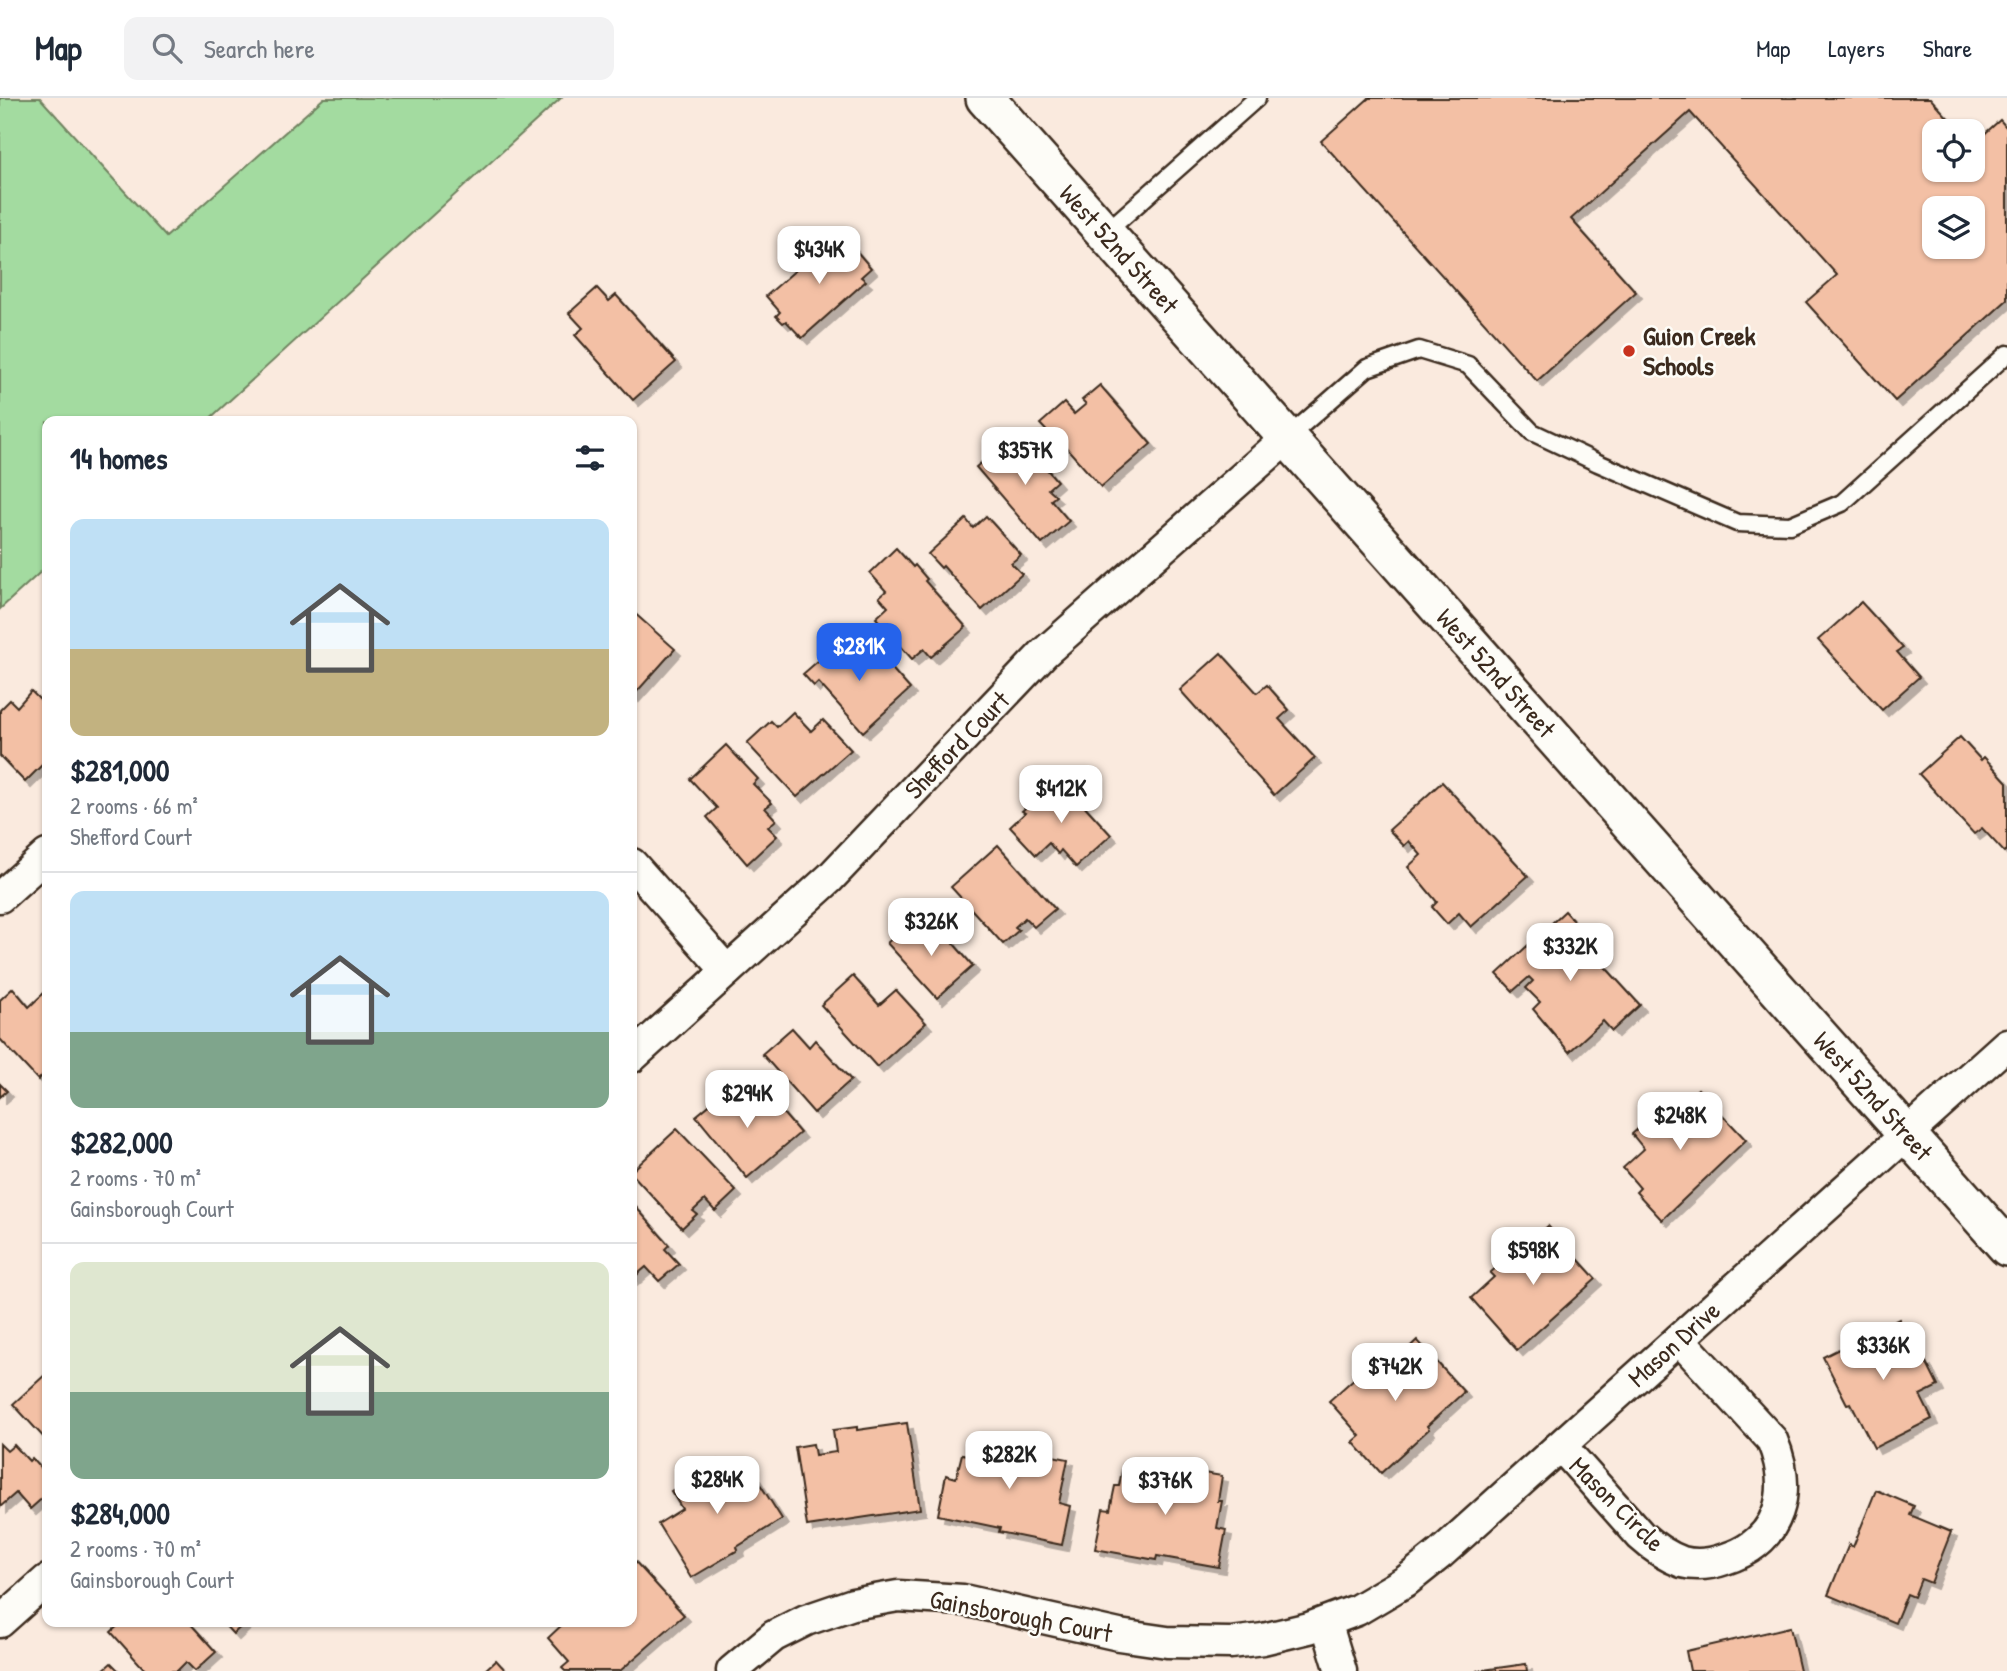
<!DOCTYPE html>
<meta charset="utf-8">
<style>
body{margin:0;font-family:"Patrick Hand",sans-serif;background:#f2f2f3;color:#1f2937;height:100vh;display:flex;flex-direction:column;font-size:26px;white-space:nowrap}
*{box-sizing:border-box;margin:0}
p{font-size:23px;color:#747a83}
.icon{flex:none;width:38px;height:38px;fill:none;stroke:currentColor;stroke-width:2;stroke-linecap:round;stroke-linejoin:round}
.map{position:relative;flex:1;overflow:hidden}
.side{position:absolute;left:42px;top:318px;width:595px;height:1211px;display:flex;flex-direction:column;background:#fff;border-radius:14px;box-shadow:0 2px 5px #0004}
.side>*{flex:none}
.fabs{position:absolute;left:1922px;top:21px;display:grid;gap:14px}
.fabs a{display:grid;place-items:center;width:63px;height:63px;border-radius:14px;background:#fff;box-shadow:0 2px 5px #0004;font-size:35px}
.price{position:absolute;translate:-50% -60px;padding:0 16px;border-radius:14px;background:#fff;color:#222;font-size:23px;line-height:46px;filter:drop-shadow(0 2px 4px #0008)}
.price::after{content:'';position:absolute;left:50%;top:42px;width:21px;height:16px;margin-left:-10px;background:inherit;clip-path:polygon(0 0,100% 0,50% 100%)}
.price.current{background:#2563eb;color:#fff}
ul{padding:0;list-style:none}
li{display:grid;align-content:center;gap:14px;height:371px;padding:0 28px}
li+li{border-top:2px solid #e0e1e3}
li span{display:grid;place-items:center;height:217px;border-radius:14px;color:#555}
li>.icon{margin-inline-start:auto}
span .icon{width:126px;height:126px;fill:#fffc;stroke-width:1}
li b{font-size:30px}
h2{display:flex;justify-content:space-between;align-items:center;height:84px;padding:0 28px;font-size:30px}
header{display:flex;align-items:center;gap:42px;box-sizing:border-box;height:98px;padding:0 35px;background:#fff;border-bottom:2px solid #e0e1e3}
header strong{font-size:33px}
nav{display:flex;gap:38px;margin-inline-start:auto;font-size:24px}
.search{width:490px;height:63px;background:#f2f2f3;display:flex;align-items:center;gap:18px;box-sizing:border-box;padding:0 24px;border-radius:14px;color:#747a83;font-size:26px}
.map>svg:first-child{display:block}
.green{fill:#a3dba0;stroke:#6f825f;stroke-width:2}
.building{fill:#f3c0a5;stroke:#3b2a1e;stroke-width:2;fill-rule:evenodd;filter:url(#shadow)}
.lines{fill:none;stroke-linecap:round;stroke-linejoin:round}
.service-casing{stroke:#3b2a1e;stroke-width:21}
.minor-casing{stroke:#3b2a1e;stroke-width:35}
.tertiary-casing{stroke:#3b2a1e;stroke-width:42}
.service{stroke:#fdfcf7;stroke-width:16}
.minor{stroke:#fdfcf7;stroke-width:30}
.tertiary{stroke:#fdfcf7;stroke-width:37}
.poi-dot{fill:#c8321e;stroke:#fdfcf7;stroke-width:2.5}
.labels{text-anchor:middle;stroke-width:5;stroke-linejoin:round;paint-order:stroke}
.street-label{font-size:26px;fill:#3b2a1e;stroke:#fdfcf7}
.poi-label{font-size:26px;font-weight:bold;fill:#3b2a1e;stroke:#fdfcf7;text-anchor:start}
</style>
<header>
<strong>Map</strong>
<div class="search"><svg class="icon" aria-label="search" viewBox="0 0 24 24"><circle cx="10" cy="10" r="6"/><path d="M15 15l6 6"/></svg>Search here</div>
<nav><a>Map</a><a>Layers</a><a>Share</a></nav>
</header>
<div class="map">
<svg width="2007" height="1573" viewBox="0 0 2007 1573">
<defs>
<filter id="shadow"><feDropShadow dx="6" dy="6" stdDeviation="0" flood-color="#0004"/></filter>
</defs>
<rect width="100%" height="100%" fill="#faeade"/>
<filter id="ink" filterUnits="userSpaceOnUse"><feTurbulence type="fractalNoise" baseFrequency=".0143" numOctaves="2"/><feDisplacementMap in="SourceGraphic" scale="14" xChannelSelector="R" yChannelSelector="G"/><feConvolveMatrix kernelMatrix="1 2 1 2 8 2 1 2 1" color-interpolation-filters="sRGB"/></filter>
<g filter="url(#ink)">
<path class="green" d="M 0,0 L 40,0 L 166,139 L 324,0 L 561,0 L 206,324 L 47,324 L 47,468 L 0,511 Z"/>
<g class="building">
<path d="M 1369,0 L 1930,0 L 1960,33 L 1934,33 L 1934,72 L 1972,72 L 1972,47 L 2000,22 L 2007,30 L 2007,202 L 1895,303 L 1806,204 L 1837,177 L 1690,14 L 1571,121 L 1636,194 L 1537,283 L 1321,43 ZM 1934,110 L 1972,110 L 1972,149 L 1934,149 Z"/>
<path d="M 841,135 L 871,170 L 861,179 L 866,183 L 802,240 L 786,223 L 783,225 L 776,218 L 780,214 L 766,198 L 807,162 L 809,165 Z"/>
<path d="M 597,190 L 609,203 L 616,197 L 676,264 L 633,302 L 575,237 L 583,230 L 569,215 Z"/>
<path d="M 1100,287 L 1151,346 L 1101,389 L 1057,339 L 1054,341 L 1040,326 L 1064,305 L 1074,316 L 1086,306 L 1082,302 Z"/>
<path d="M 1016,335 L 1057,383 L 1048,391 L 1056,398 L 1051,402 L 1069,423 L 1042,446 L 976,369 Z"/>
<path d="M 986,418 L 1021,457 L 1011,465 L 1022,476 L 982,512 L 943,468 L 941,470 L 928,456 L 966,421 L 973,430 Z"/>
<path d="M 896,450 L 913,469 L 915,467 L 927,481 L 925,483 L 966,529 L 931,559 L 924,551 L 912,561 L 876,520 L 888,509 L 879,499 L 886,493 L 870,475 Z"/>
<path d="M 1861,504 L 1903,550 L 1897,554 L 1919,579 L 1882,612 L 1818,542 Z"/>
<path d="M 632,513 L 675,551 L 633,598 L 632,596 Z"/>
<path d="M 862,537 L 910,591 L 863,634 L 818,584 L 814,588 L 803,576 L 826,556 L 834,565 Z"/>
<path d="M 1221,555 L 1257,595 L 1267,587 L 1289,612 L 1279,621 L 1315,660 L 1274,697 L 1180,592 Z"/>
<path d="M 31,593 L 47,609 L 47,662 L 25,684 L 0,658 L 0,612 L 10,602 L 17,609 Z"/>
<path d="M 793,614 L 811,633 L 823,622 L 851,652 L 797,699 L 747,645 L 771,623 L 777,629 Z"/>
<path d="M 1960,639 L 1981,662 L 1984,659 L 2007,684 L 2007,752 L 2004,754 L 1982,730 L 1974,736 L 1919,676 Z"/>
<path d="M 726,647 L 758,681 L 753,686 L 772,705 L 765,710 L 776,722 L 768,729 L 777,738 L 747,766 L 707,719 L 717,710 L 690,681 Z"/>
<path d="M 1061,682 L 1111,737 L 1076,769 L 1061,752 L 1058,756 L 1049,745 L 1036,757 L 1010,729 L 1025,715 L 1022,713 L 1039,698 L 1041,700 Z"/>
<path d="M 1442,684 L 1528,778 L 1471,829 L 1459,815 L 1447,826 L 1432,809 L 1437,804 L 1408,769 L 1421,757 L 1409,743 L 1404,748 L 1389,732 Z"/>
<path d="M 998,747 L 1055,811 L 1034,829 L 1025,820 L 1015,829 L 1019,832 L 1003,846 L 951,789 Z"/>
<path d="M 1565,813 L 1602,854 L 1596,859 L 1640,907 L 1612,933 L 1603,923 L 1569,954 L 1533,911 L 1540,904 L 1526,890 L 1533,883 L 1529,879 L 1513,893 L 1497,876 Z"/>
<path d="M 911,824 L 928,841 L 941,831 L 973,868 L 937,900 L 887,845 Z"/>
<path d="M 853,878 L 879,907 L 896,892 L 926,925 L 877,969 L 821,907 Z"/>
<path d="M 13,890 L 29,909 L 47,892 L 47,973 L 38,982 L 0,941 L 0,902 Z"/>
<path d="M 792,930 L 809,949 L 815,942 L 851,982 L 814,1015 L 762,956 Z"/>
<path d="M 0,986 L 7,993 L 0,999 Z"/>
<path d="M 731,989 L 753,1016 L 771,1001 L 800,1035 L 747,1080 L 696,1018 Z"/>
<path d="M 1698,991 L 1746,1042 L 1662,1122 L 1636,1094 L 1640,1090 L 1623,1070 L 1644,1051 L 1632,1036 L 1667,1005 L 1674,1013 Z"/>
<path d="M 677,1031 L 736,1093 L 715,1113 L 705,1102 L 693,1113 L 697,1116 L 682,1130 L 632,1076 L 632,1073 Z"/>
<path d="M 635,1108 L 669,1147 L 665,1151 L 679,1166 L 659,1183 L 646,1169 L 632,1181 L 632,1111 Z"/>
<path d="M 1548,1128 L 1596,1181 L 1517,1252 L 1471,1200 L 1494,1179 L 1490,1175 L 1525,1144 L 1527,1147 Z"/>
<path d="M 1899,1221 L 1921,1264 L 1925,1262 L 1938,1288 L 1920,1297 L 1932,1321 L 1874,1350 L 1851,1305 L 1847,1306 L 1823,1259 Z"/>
<path d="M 1417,1242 L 1464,1294 L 1427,1328 L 1429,1331 L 1381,1375 L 1353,1344 L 1360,1338 L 1329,1303 L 1385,1253 L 1394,1264 Z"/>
<path d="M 47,1275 L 47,1343 L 13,1306 Z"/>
<path d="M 907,1325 L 920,1411 L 807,1428 L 795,1349 L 813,1346 L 815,1357 L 836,1354 L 833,1332 L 857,1329 L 857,1332 Z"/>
<path d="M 973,1337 L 1018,1346 L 1017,1351 L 1068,1361 L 1059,1405 L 1070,1408 L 1062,1447 L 999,1434 L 1000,1430 L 938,1417 L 946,1377 L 956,1380 L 962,1356 L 968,1357 Z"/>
<path d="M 0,1346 L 7,1353 L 14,1347 L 29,1363 L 32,1360 L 47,1377 L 47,1396 L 30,1411 L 16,1395 L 0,1409 Z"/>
<path d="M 717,1362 L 728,1379 L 748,1367 L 782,1421 L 737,1449 L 738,1452 L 691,1480 L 658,1426 L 682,1411 L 671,1393 L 694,1379 L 692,1377 Z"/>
<path d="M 1123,1367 L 1173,1376 L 1173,1370 L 1222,1378 L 1218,1403 L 1222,1403 L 1217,1430 L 1226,1432 L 1219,1469 L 1157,1458 L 1156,1462 L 1095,1451 L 1103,1411 L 1110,1412 L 1115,1388 L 1119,1388 Z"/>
<path d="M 1876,1392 L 1914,1408 L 1910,1417 L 1951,1434 L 1931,1485 L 1921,1481 L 1914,1499 L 1907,1496 L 1895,1525 L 1828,1497 L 1849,1446 L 1853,1449 Z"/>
<path d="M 632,1460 L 684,1517 L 620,1573 L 565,1573 L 562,1570 L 569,1564 L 548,1540 L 565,1524 L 632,1524 Z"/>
<path d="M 122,1524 L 189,1524 L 216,1554 L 195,1573 L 186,1564 L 177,1573 L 146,1573 L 111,1534 Z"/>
<path d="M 222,1524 L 246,1524 L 233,1536 Z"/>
<path d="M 1790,1529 L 1800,1573 L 1690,1573 L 1686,1553 Z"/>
<path d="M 496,1562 L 506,1573 L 484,1573 Z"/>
<path d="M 111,1565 L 119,1573 L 102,1573 Z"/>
<path d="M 1526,1566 L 1527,1573 L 1476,1573 Z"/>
</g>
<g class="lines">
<g class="service-casing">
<g id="service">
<path d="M 1105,135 L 1257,0"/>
<path d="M 1287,340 L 1367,270 L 1419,252 L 1468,267 L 1532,334 L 1598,365 L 1737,425 L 1790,427 L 1842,405 L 2007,256"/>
</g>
</g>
<g class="minor-casing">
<g id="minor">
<path d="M 632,766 L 727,873"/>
<path d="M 0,799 L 47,757"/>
<path d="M 632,959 L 830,780 L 1044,555 L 1287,340"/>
<path d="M 1561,1348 L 1641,1438 C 1653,1449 1666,1458 1682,1464 C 1697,1468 1711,1466 1725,1461 C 1782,1443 1793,1392 1772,1342 L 1679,1241"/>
<path d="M 0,1524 L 47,1482"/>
<path d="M 1326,1524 L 1341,1573"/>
<path d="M 732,1573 L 774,1538 L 806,1522 L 853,1506 L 898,1498 L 963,1502 L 1119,1537 L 1167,1544 L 1231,1545 L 1263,1541 L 1309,1530 L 1357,1512 L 1406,1483 L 1441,1455 L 2007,946"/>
</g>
</g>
<g class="tertiary-casing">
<path id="tertiary" d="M 985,0 L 2007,1149"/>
</g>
<use href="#service" class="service"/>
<use href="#minor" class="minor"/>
<use href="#tertiary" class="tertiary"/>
</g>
</g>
<circle class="poi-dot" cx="1629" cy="253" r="7"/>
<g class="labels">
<g class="street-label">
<text transform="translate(1119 151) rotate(48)" y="9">West 52nd Street</text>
<text transform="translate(1496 575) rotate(48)" y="9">West 52nd Street</text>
<text transform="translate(957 647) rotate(-46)" y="9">Shefford Court</text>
<text transform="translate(1873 998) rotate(48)" y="9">West 52nd Street</text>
<text transform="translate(1674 1246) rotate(-42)" y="9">Mason Drive</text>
<text transform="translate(1617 1406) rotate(45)" y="9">Mason Circle</text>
<text transform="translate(1021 1518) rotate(11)" y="9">Gainsborough Court</text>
</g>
<g class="poi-label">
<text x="1643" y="247">Guion Creek<tspan x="1643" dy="30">Schools</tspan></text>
</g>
</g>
</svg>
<div class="fabs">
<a><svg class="icon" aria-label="locate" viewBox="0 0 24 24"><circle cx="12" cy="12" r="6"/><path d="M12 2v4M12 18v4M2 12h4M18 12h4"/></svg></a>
<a><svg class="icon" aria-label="layers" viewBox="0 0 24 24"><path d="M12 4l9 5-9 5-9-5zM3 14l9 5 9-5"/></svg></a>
</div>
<b class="price" style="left:819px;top:188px">$434K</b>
<b class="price" style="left:1025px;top:389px">$357K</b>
<b class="price current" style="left:859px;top:585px">$281K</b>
<b class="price" style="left:1061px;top:727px">$412K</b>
<b class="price" style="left:931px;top:860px">$326K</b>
<b class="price" style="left:1570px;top:885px">$332K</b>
<b class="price" style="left:747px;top:1032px">$294K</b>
<b class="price" style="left:1680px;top:1054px">$248K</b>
<b class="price" style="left:1533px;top:1189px">$598K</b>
<b class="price" style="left:1883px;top:1284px">$336K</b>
<b class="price" style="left:1395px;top:1305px">$742K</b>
<b class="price" style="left:1009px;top:1393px">$282K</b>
<b class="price" style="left:717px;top:1418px">$284K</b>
<b class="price" style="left:1165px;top:1419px">$376K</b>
<section class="side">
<h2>14 homes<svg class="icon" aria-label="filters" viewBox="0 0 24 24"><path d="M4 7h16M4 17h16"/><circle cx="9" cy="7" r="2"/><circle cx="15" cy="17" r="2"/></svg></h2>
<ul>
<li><span style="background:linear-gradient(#bfe0f5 60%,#c2b280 0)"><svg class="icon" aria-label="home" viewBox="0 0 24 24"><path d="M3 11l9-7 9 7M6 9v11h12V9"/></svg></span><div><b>$281,000</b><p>2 rooms · 66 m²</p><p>Shefford Court</p></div></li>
<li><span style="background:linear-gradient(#bfe0f5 65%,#7fa58c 0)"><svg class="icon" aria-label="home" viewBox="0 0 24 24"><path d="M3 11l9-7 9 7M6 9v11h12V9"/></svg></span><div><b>$282,000</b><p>2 rooms · 70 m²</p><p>Gainsborough Court</p></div></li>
<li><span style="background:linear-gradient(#dfe7d0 60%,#7fa58c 0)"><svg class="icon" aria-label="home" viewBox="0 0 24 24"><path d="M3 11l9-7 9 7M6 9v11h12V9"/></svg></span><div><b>$284,000</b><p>2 rooms · 70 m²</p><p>Gainsborough Court</p></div></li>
</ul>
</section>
</div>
